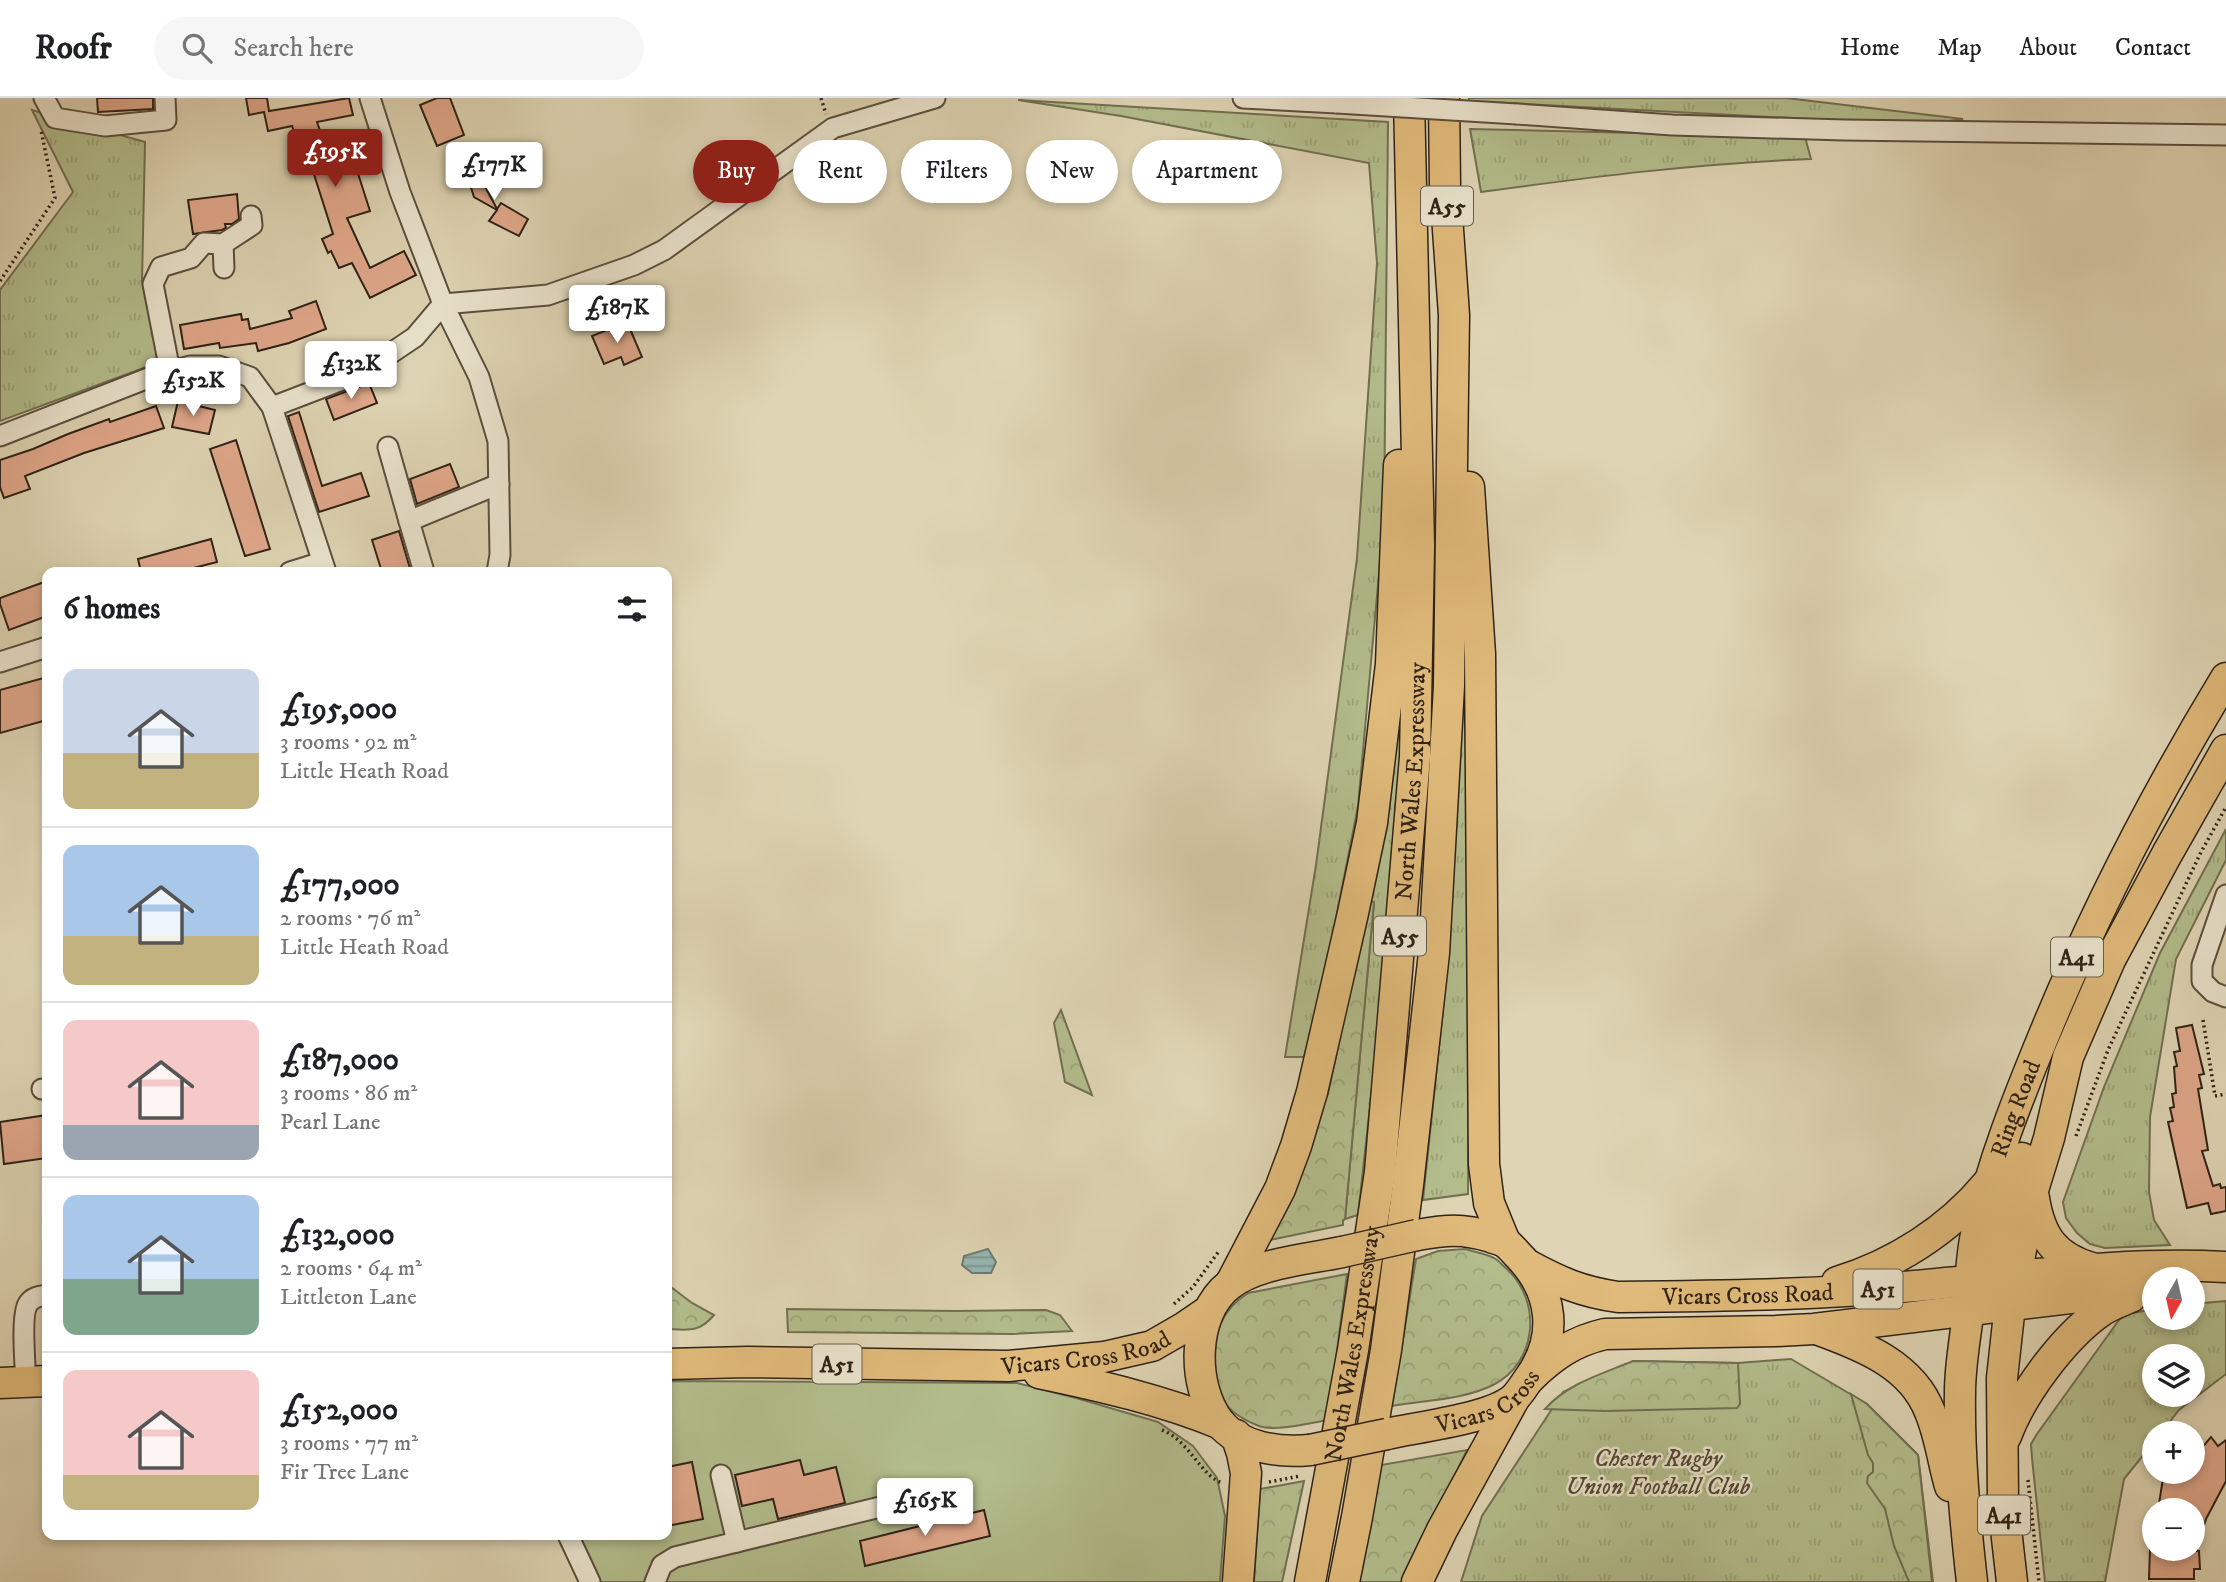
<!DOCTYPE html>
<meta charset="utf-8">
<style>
body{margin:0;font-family:"IM FELL DW Pica",serif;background:#f6f6f6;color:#202124;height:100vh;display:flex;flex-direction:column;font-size:26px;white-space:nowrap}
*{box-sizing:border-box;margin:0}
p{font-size:23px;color:#757577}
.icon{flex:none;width:38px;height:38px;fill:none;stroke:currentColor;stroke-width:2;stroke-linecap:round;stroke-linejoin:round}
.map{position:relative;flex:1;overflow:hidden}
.panel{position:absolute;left:42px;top:469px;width:630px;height:973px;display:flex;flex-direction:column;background:#fff;border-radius:14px;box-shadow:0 4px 10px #0003}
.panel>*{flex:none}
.banner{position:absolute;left:693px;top:42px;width:665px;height:63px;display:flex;gap:14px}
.needle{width:46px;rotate:188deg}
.buttons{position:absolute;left:2142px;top:1169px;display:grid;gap:14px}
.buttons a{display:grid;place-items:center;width:63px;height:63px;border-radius:50%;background:#fff;box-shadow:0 4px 10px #0003;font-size:35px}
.price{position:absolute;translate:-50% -60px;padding:0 16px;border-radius:7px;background:#fff;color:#222;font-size:23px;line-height:46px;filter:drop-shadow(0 2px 4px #0008)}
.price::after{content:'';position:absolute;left:50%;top:42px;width:21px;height:16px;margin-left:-10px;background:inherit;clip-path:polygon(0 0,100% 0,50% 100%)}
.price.on{background:#8f2418;color:#fff}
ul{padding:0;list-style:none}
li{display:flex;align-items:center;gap:21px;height:175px;padding:0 21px}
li+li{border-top:2px solid #e0e0e0}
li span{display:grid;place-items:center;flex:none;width:196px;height:140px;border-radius:14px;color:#555}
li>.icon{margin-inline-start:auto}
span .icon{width:84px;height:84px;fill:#fffc;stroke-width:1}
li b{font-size:30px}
h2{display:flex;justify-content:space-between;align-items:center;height:84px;padding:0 21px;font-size:30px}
.chip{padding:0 24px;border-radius:32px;background:#fff;box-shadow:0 4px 10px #0003;font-size:24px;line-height:63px}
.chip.on{background:#8f2418;color:#fff}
header{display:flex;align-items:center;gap:42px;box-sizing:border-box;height:98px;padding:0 35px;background:#fff;border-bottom:2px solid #e0e0e0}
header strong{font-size:33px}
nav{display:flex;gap:38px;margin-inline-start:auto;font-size:24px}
.search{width:490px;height:63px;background:#f6f6f6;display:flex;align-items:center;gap:18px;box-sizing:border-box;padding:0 24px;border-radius:38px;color:#757577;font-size:26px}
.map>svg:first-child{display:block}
.grass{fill:url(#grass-tufts);stroke:#717052;stroke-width:2;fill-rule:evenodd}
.forest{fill:url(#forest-crowns);stroke:#717052;stroke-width:2}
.garden{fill:#b3bd8c;stroke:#717052;stroke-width:2}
.water{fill:url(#water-rules);stroke:#6c7c75;stroke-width:2}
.building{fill:#e0a88b;stroke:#2f2217;stroke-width:2}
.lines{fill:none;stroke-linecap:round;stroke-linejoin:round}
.minor-casing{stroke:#5b4f3e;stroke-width:23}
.highway-casing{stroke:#2f2217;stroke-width:33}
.path{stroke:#2f2217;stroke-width:3.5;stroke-dasharray:2 3.5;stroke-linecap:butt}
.minor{stroke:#eae4ce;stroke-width:19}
.highway{stroke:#e0ba7a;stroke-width:30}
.minor-bridge-casing{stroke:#5b4f3e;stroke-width:23;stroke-linecap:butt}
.highway-bridge-casing{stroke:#2f2217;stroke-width:33;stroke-linecap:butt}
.minor-bridge{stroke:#eae4ce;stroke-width:19}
.highway-bridge{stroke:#e0ba7a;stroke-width:30}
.labels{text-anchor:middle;stroke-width:5;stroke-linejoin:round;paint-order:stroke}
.shield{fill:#eae4ce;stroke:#675c4e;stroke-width:2}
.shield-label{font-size:23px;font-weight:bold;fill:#2f2217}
.street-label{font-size:24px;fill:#2f2217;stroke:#eae4ce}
.park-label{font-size:24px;font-style:italic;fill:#504934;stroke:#eae4ce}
</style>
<header>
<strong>Roofr</strong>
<div class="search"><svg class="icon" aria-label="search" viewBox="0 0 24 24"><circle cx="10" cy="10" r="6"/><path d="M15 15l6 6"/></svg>Search here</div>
<nav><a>Home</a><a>Map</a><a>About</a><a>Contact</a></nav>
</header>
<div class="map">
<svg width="2226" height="1484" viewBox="0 0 2226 1484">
<defs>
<pattern id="grass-tufts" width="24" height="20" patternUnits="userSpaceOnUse" patternTransform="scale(1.75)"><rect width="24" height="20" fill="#b3bd8c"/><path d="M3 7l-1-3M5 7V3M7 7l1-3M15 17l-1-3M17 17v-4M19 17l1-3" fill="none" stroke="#9aa278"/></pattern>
<pattern id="forest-crowns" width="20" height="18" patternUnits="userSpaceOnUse" patternTransform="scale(1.75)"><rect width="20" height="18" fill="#b3bd8c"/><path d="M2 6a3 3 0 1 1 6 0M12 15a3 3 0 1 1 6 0" fill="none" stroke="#9aa278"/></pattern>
<pattern id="water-rules" width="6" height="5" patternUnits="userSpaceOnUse" patternTransform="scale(1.75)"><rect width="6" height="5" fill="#95b8b3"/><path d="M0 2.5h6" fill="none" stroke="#7a9591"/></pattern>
</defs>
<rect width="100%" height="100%" fill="#dfd5b4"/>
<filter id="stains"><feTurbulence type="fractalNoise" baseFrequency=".00286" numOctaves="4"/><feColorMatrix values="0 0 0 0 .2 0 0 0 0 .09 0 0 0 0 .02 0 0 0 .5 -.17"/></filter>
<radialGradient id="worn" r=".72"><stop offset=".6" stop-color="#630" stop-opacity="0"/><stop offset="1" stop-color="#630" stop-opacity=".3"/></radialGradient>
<g class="grass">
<path d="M 1469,0 L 1786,0 L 1963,21 L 1922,27 L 1469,3 Z"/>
<path d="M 1018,2 L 1388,24 L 1384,420 L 1358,708 L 1327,866 L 1304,959 L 1285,959 L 1316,767 L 1357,460 L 1377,165 L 1369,65 L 1121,18 Z"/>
<path d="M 32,12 L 145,44 L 142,184 L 160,264 L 0,323 L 0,192 L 73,94 Z"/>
<path d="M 1470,31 L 1805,39 L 1811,61 C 1700,65 1591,79 1481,94 Z"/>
<path d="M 1399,537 L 1404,637 L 1383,889 L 1358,1117 L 1345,1121 L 1374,804 L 1369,803 Z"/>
<path d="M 1460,562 L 1471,562 L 1468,1096 L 1423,1102 L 1445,892 L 1457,681 Z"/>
<path d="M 2226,731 L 2226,762 L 2176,861 L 2150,1019 L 2149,1094 L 2154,1122 L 2170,1147 L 2105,1150 L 2090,1146 L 2077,1135 L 2066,1120 L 2063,1104 L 2104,989 L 2160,855 Z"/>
<path d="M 2226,1203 L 2226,1276 L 2179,1312 L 2161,1335 L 2154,1335 L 2154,1344 L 2124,1381 L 2105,1484 L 2045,1484 L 2032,1360 L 2031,1346 L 2037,1336 L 2119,1222 L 2128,1216 L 2154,1211 L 2154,1220 L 2193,1220 L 2193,1206 ZM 2154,1258 L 2193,1258 L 2193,1297 L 2154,1297 Z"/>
<path d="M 1791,1261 L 1867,1306 L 1918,1357 L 1933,1484 L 1461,1484 L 1482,1418 L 1563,1294 L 1634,1263 L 1738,1265 Z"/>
</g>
<g class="forest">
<path d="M 1369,803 L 1374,804 L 1345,1121 L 1343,1122 L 1343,1127 L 1265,1143 L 1328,996 Z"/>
<path d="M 1061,912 L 1092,997 L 1065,984 L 1054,925 Z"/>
<path d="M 1465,1151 C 1475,1154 1488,1156 1496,1161 C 1500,1164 1504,1169 1508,1172 C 1542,1205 1537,1265 1493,1287 C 1463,1302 1425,1302 1392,1308 L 1416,1161 L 1438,1153 Z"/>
<path d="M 1347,1176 L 1328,1322 C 1310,1325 1275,1334 1259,1328 C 1243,1322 1225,1311 1218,1295 C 1214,1287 1215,1277 1215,1269 C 1214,1236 1219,1214 1248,1195 Z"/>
<path d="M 667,1186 L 692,1205 L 714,1217 C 699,1235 688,1232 667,1231 Z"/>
<path d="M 787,1211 L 956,1213 L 1046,1212 L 1060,1217 L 1072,1233 L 1012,1236 L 788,1234 Z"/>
<path d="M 1633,1263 L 1738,1265 L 1740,1306 L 1737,1310 L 1604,1313 L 1545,1311 C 1568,1285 1602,1276 1633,1263 Z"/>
<path d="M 1851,1296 L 1867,1306 L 1918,1357 L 1932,1484 L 1909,1484 L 1894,1448 L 1885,1411 L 1867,1385 L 1868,1378 L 1873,1374 L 1873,1365 L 1868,1357 Z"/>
<path d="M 1467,1352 L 1403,1484 L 1356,1484 L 1381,1367 Z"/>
<path d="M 1304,1383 L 1282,1484 L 1254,1484 L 1260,1391 Z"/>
</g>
<path class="garden" d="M 667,1283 L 1017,1285 L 1076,1300 L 1158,1324 L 1193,1348 L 1217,1380 L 1225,1418 L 1220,1484 L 598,1484 L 576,1437 L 667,1437 Z"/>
<path class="water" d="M 988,1151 L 996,1164 L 991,1175 L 972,1175 L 962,1167 L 964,1158 Z"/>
<g class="building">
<path d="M 97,0 L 153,0 L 153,11 L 98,14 Z"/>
<path d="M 246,0 L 267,0 L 269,13 L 349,0 L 353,17 L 317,24 L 333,70 L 354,63 L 370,113 L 347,120 L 370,170 L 404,153 L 416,177 L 370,200 L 352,165 L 339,170 L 331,153 L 328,155 L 322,141 L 333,136 L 311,67 L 294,73 L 290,60 L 302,55 L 292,28 L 268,33 L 264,14 L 249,17 Z"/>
<path d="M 437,0 L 450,0 L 464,37 L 437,48 L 420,7 Z"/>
<path d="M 469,58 L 497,111 L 501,105 L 528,121 L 519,138 L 489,123 L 497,112 L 474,99 L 462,61 Z"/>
<path d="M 237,96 L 239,121 L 232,126 L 225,126 L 226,130 L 222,132 L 193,136 L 188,102 Z"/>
<path d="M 316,203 L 326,231 L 289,245 L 258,253 L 256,245 L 220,250 L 219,245 L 184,251 L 180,227 L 241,216 L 242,222 L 248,221 L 250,231 L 292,220 L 289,213 Z"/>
<path d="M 627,224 L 642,259 L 624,267 L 621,259 L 604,266 L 592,238 Z"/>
<path d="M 369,285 L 377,305 L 334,322 L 326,301 Z"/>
<path d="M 178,303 L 215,312 L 209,336 L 172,329 Z"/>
<path d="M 156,308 L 164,330 L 84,355 L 25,378 L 30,391 L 4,400 L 0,389 L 0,362 L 33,351 L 68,336 L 109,321 L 110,324 Z"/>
<path d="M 299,314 L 322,388 L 361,375 L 369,398 L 319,414 L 288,318 Z"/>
<path d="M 236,342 L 270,451 L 245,458 L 210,351 Z"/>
<path d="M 450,366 L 459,389 L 417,406 L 410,381 Z"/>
<path d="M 399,433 L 411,474 L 382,474 L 372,442 Z"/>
<path d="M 211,441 L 217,464 L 178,474 L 141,474 L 138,461 Z"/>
<path d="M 47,483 L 47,518 L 9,532 L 0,506 L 0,500 Z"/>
<path d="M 47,579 L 47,622 L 0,635 L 0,592 Z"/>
<path d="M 2192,927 L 2204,976 L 2199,977 L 2202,990 L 2198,991 L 2208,1052 L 2202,1053 L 2213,1088 L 2220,1086 L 2221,1090 L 2226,1089 L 2226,1113 L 2211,1116 L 2208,1105 L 2187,1110 L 2168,1024 L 2173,1023 L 2170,1010 L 2174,1009 L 2172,996 L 2176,995 L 2174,969 L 2177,968 L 2174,954 L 2180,953 L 2176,930 Z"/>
<path d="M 47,1017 L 47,1060 L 4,1066 L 0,1024 Z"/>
<path d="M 2211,1339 L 2218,1348 L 2226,1342 L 2226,1383 L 2206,1421 L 2196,1453 L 2199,1453 L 2200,1471 L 2194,1471 L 2194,1481 L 2149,1481 L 2150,1450 L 2193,1452 L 2193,1412 L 2158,1412 L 2164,1374 L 2193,1374 L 2193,1360 Z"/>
<path d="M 800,1362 L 804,1377 L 836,1369 L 845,1405 L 778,1421 L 773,1401 L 742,1408 L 735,1377 Z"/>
<path d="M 692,1364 L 703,1421 L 667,1428 L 667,1369 Z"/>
<path d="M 984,1412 L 990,1438 L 865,1468 L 860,1443 Z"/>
</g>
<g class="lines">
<g class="minor-casing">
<g id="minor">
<path d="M 44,0 L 55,20 L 105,28 L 166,22 L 165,0"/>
<path d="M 370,0 L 400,94 L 443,206 L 479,279 L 498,343 L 500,457 L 497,474"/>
<path d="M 1243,0 L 1337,5"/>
<path d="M 1517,16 L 1672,27 L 1844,32 L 2226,37"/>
<path d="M 223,146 L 224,170"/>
<path d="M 443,206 L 548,197 L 634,167 L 664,152 L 833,30 L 935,0"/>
<path d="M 170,273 L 153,186 L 161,169 L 191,160 L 204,145 L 223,146 L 252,127 L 251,118"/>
<path d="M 0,338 L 156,277 L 190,268 L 219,268 L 250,279 L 272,309"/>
<path d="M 388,349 L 409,423"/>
<path d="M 290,474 L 322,464"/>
<path d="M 326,474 L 272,309 L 363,274 L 415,239 L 443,206"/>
<path d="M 424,474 L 409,423 L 499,386"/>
<path d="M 0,564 L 47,549"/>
<path d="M 2226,797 L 2202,867 L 2202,883 L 2213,894 L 2226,899"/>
<path d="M 42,991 L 47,991"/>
<path d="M 26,1284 C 25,1268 21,1216 28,1206 C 32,1199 40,1198 47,1197"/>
<path d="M 721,1377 L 737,1444"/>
<path d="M 568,1437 L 590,1484"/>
<path d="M 655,1484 L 662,1467 L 675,1459 L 942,1394"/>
</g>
</g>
<g class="highway-casing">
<g id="highway">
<path d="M 1469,389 L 1480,556 L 1484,1066 L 1489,1105 L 1505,1144"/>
<path d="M 2034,1100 C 2040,1138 2054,1159 2092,1170"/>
<path id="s1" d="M 1528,1167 C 1559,1184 1582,1194 1618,1199 C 1717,1198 1816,1197 1915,1188 C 2018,1179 2122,1163 2226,1169"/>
<path d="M 1837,1184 C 1894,1167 1949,1132 1987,1086"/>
<path d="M 1231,1185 L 1280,1091 L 1296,1048 L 1312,994 L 1353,815 L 1372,725 L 1391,566 L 1399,367"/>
<path d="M 1983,1190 L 2022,1060"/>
<path d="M 1819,1232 C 1863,1248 1912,1267 1930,1314 C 1940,1338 1943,1364 1950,1388"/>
<path id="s2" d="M 667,1266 L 748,1264 L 1008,1268 L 1104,1259 L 1152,1248 L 1185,1229 L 1207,1214"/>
<path d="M 1039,1275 C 1101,1288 1162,1302 1221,1326"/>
<path d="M 1530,1280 C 1552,1258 1574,1243 1605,1236 L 1776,1233 L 1814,1231 L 2154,1190"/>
<path d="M 0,1285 L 47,1283"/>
<path id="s3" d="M 1387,1336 C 1419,1329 1486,1321 1511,1303 C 1518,1298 1523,1289 1528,1282 C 1559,1240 1554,1193 1517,1156 C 1514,1153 1510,1148 1506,1145 C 1502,1142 1495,1141 1491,1139 C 1462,1130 1446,1132 1417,1137"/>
<path d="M 1236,1337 L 1242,1355 L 1246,1375 L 1238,1484"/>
<path d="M 2006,1338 C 2021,1297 2062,1242 2097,1216 C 2107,1208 2119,1204 2131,1199"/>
<path d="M 1310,1352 C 1279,1355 1241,1350 1220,1325 C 1191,1288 1192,1216 1229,1187 C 1256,1165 1309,1161 1342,1154"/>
<path id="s4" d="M 1310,1484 L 1353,1252 L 1380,1074 L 1415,659 L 1419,448 L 1409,0"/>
<path d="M 1344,1484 L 1357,1419 L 1386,1252 L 1408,1087 L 1434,855 L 1449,588 L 1454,217 L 1445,89 L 1444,0"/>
<path d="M 1417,1484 L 1442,1432 L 1514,1301"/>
<path id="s5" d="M 1972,1484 C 1965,1421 1959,1358 1960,1294 C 1960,1268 1965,1242 1968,1216 C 1971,1188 1970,1160 1977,1132 C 1992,1065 2018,1000 2044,937 C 2095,813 2156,695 2226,580"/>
<path d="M 2012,1484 L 2003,1405 L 2002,1280 L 2010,1207 L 2033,1092 L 2049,1040 L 2068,959 L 2110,862 L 2167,756 L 2226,652"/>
</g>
</g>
<g class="path">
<path d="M 821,0 L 826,16"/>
<path d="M 0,183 L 55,100 L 41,32"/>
<path d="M 2203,922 L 2215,998 L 2226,996"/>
<path d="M 2076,1038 L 2108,952 L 2200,756 L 2226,709"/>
<path d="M 1174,1206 L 1193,1189 L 1219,1153"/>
<path d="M 1162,1332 C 1190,1343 1202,1380 1223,1385"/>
<path d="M 2028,1382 L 2039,1484"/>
<path d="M 1269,1384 L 1300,1378"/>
</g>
<use href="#minor" class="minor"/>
<use href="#highway" class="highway"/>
<g class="minor-bridge-casing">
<path id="minor-bridge" d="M 1337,5 L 1517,16"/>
</g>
<g class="highway-bridge-casing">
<g id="highway-bridge">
<path d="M 1342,1154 L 1417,1137"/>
<path d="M 1310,1352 L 1387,1336"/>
</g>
</g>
<use href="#minor-bridge" class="minor-bridge"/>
<use href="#highway-bridge" class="highway-bridge"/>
</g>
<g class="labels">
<g class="shield">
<rect x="1421" y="88.5" width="52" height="39" rx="5"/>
<rect x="1374" y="818.5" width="52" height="39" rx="5"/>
<rect x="2051" y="839.5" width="52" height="39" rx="5"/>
<rect x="1853.5" y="1171.5" width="49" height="39" rx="5"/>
<rect x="812.5" y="1246.5" width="49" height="39" rx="5"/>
<rect x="1978" y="1397.5" width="52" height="39" rx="5"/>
</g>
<g class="shield-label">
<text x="1447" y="116">A55</text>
<text x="1400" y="846">A55</text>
<text x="2077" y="867">A41</text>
<text x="1878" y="1199">A51</text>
<text x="837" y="1274">A51</text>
<text x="2004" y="1425">A41</text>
</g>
<g class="street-label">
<text dy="8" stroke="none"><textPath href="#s4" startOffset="808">North Wales Expressway</textPath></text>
<text dy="8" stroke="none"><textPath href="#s5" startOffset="481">Ring Road</textPath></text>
<text dy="8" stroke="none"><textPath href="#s1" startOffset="226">Vicars Cross Road</textPath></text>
<text dy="8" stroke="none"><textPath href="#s4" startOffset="242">North Wales Expressway</textPath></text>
<text dy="8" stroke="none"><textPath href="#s2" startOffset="420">Vicars Cross Road</textPath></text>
<text dy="8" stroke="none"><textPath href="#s3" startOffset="108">Vicars Cross</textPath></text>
</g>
<g class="park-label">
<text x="1658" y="1368">Chester Rugby<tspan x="1658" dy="28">Union Football Club</tspan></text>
</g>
</g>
<rect width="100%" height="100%" filter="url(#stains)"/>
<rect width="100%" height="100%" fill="url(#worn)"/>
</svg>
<div class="buttons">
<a><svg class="needle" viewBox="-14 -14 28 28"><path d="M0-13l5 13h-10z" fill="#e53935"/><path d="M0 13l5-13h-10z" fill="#757577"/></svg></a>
<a><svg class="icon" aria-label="layers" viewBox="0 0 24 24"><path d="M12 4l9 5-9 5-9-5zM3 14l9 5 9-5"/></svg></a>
<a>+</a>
<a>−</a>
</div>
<b class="price on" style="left:335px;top:91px">£195K</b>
<b class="price" style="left:494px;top:104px">£177K</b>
<b class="price" style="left:617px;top:247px">£187K</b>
<b class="price" style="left:351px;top:303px">£132K</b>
<b class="price" style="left:193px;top:320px">£152K</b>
<b class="price" style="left:925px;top:1440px">£165K</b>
<div class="banner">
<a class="chip on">Buy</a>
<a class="chip">Rent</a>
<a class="chip">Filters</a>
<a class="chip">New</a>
<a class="chip">Apartment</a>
</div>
<section class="panel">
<h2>6 homes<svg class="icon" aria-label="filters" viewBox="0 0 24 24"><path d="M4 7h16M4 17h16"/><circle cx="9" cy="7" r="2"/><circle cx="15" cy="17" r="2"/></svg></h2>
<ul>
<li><span style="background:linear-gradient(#c9d6e8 60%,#c2b280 0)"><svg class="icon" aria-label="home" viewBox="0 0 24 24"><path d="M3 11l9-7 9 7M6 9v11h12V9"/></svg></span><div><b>£195,000</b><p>3 rooms · 92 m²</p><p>Little Heath Road</p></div></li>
<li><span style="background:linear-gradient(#a9c7e8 65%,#c2b280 0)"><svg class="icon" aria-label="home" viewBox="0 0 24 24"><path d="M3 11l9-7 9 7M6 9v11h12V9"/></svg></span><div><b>£177,000</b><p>2 rooms · 76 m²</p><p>Little Heath Road</p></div></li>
<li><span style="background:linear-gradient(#f6c9c9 75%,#9aa5b1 0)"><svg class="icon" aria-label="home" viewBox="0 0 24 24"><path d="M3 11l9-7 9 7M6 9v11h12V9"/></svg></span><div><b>£187,000</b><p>3 rooms · 86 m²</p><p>Pearl Lane</p></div></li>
<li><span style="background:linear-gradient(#a9c7e8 60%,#7fa58c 0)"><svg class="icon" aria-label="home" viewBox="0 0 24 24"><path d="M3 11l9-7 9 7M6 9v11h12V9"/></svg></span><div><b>£132,000</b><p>2 rooms · 64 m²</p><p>Littleton Lane</p></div></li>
<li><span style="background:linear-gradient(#f6c9c9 75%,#c2b280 0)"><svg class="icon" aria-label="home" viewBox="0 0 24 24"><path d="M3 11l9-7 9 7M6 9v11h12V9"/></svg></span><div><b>£152,000</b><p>3 rooms · 77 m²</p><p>Fir Tree Lane</p></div></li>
</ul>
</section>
</div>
